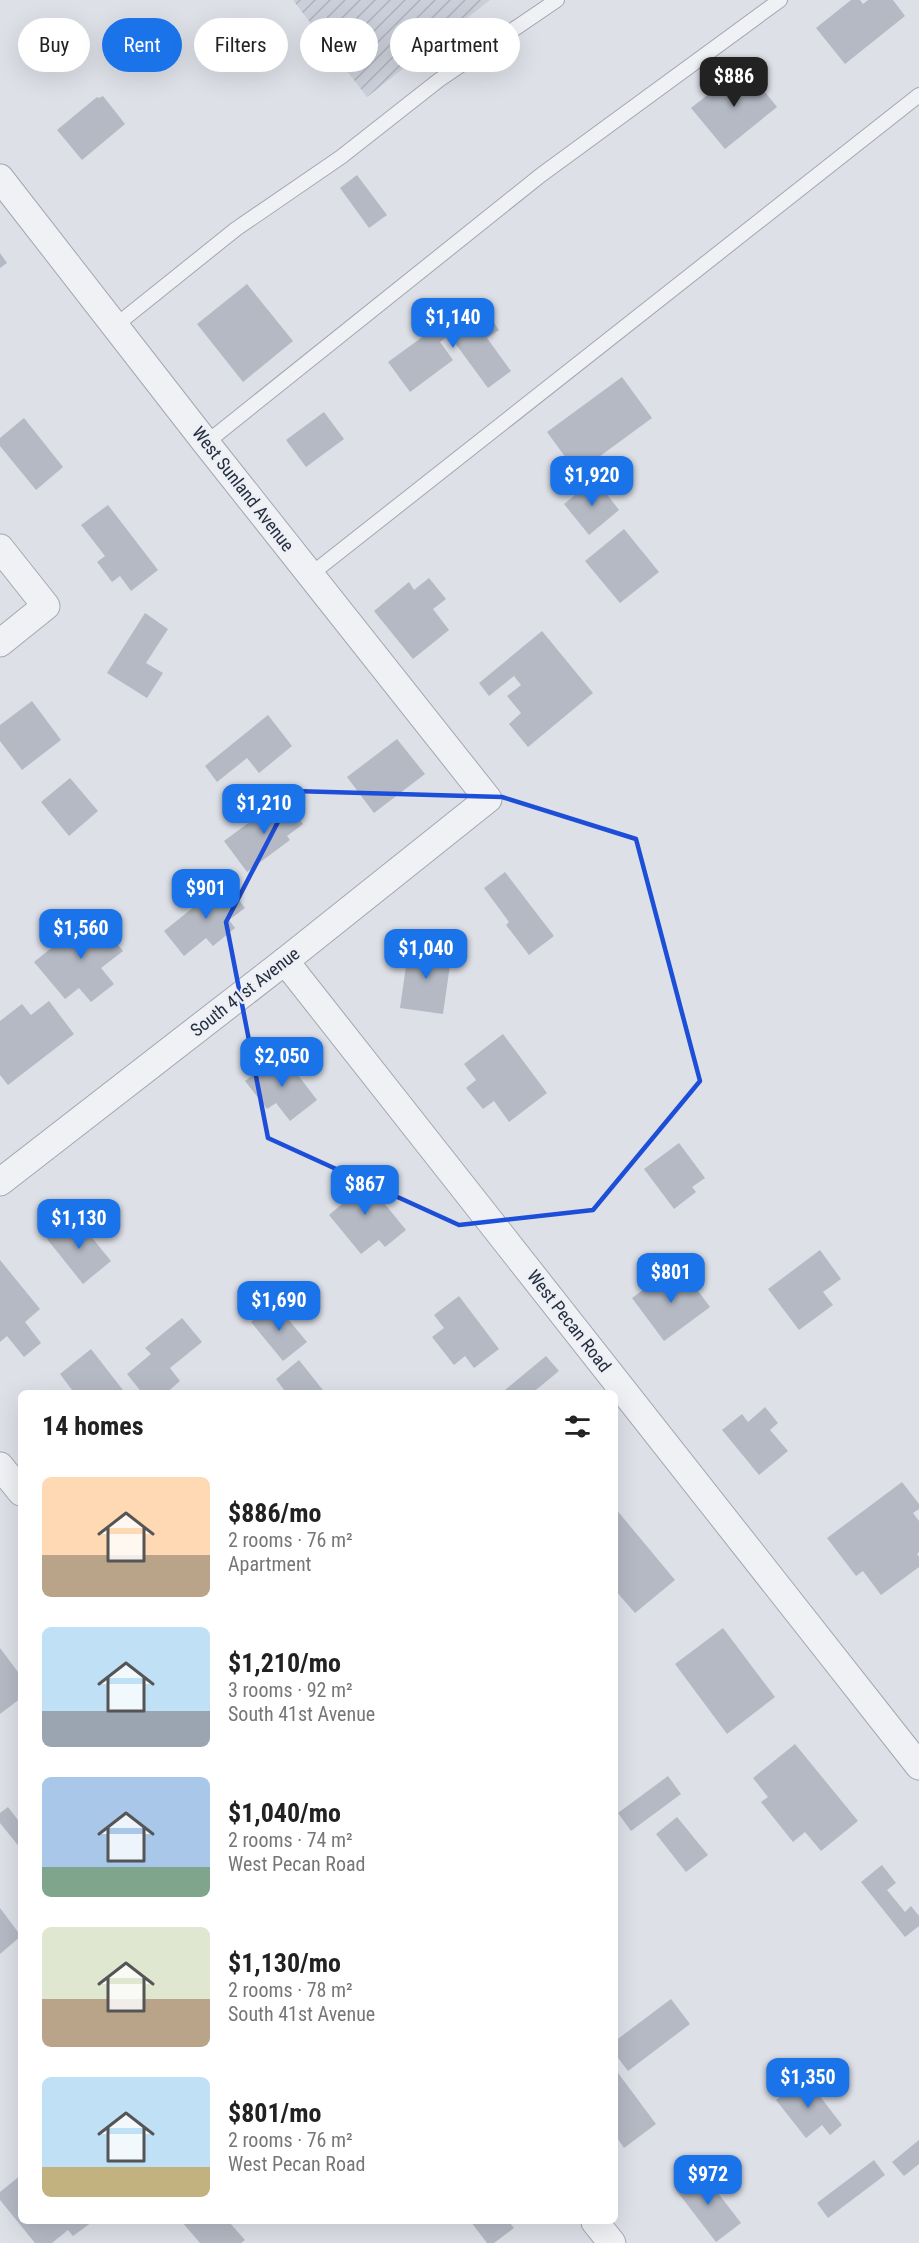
<!DOCTYPE html>
<meta charset="utf-8">
<style>
body{margin:0;font-family:"Roboto Condensed",sans-serif;background:#f6f6f6;color:#222;height:100vh;display:flex;flex-direction:column;font-size:22px;white-space:nowrap}
*{box-sizing:border-box;margin:0}
p{font-size:20px;color:#767676}
.icon{flex:none;width:33px;height:33px;fill:none;stroke:currentColor;stroke-width:2;stroke-linecap:round;stroke-linejoin:round}
.map{position:relative;flex:1;overflow:hidden}
.panel{position:absolute;left:18px;top:1390px;width:600px;height:834px;display:flex;flex-direction:column;background:#fff;border-radius:9px;box-shadow:0 6px 24px #0002}
.panel>*{flex:none}
.top-card{position:absolute;left:18px;top:18px;width:600px;height:54px;display:flex;gap:12px}
.price{position:absolute;translate:-50% -51px;padding:0 14px;border-radius:12px;background:#1a73e8;color:#fff;font-size:20px;line-height:39px;filter:drop-shadow(0 2px 3px #0008)}
.price::after{content:'';position:absolute;left:50%;top:36px;width:18px;height:14px;margin-left:-9px;background:inherit;clip-path:polygon(0 0,100% 0,50% 100%)}
.price.on{background:#222;color:#fff}
ul{padding:0;list-style:none}
li{display:flex;align-items:center;gap:18px;height:150px;padding:0 24px}
li span{display:grid;place-items:center;flex:none;width:168px;height:120px;border-radius:9px;color:#555}
li>.icon{margin-inline-start:auto}
span .icon{width:72px;height:72px;fill:#fffc;stroke-width:1}
li b{font-size:26px}
h2{display:flex;justify-content:space-between;align-items:center;height:72px;padding:0 24px;font-size:26px}
.chip{padding:0 21px;border-radius:27px;background:#fff;box-shadow:0 6px 24px #0002;font-size:21px;line-height:54px}
.chip.on{background:#1a73e8;color:#fff}
.map>svg:first-child{display:block}
.industrial{fill:url(#industrial-furrows)}
.building{fill:#b4b9c4}
.lines{fill:none;stroke-linecap:round;stroke-linejoin:round}
.service-casing{stroke:#a2a7b1;stroke-width:16}
.minor-casing{stroke:#a2a7b1;stroke-width:29}
.service{stroke:#f0f1f5;stroke-width:14}
.minor{stroke:#f0f1f5;stroke-width:27}
.marked{fill:none;stroke:#1d4ed8;stroke-width:4.5;stroke-linejoin:round}
.labels{text-anchor:middle;stroke-width:4.5;stroke-linejoin:round;paint-order:stroke}
.street-label{font-size:18px;fill:#262e3d;stroke:#eceff5}
</style>
<div class="map">
<svg width="919" height="2243" viewBox="0 0 919 2243">
<defs>
<pattern id="industrial-furrows" width="10" height="10" patternUnits="userSpaceOnUse" patternTransform="scale(1.5)"><rect width="10" height="10" fill="#cbcfd9"/><path d="M-1 1l2-2M0 10L10 0M9 11l2-2" fill="none" stroke="#aeb2bb"/></pattern>
</defs>
<rect width="100%" height="100%" fill="#dde0e7"/>
<path class="industrial" d="M 293,0 L 490,0 L 367,97 Z"/>
<g class="building">
<path d="M 851,0 L 860,0 L 863,4 L 868,0 L 893,0 L 905,16 L 845,64 L 816,28 Z"/>
<path d="M 744,66 L 777,107 L 725,149 L 691,108 Z"/>
<path d="M 103,96 L 125,124 L 82,160 L 57,130 L 97,97 L 99,98 Z"/>
<path d="M 357,175 L 387,215 L 369,228 L 340,188 Z"/>
<path d="M 0,253 L 7,263 L 0,268 Z"/>
<path d="M 247,284 L 293,341 L 243,382 L 197,324 Z"/>
<path d="M 476,298 L 499,330 L 487,338 L 511,371 L 488,388 L 449,335 L 440,342 L 453,360 L 410,392 L 388,362 Z"/>
<path d="M 622,377 L 652,418 L 577,473 L 547,432 Z"/>
<path d="M 324,412 L 344,439 L 306,467 L 286,440 Z"/>
<path d="M 24,418 L 63,467 L 36,490 L 0,446 L 0,438 Z"/>
<path d="M 595,479 L 619,510 L 589,535 L 564,504 Z"/>
<path d="M 108,505 L 158,570 L 131,591 L 120,576 L 112,582 L 97,562 L 105,556 L 81,525 Z"/>
<path d="M 624,529 L 659,572 L 620,603 L 585,561 Z"/>
<path d="M 429,578 L 446,599 L 433,609 L 449,630 L 413,659 L 374,611 L 409,582 L 414,590 Z"/>
<path d="M 145,613 L 168,629 L 146,663 L 163,673 L 147,698 L 107,673 Z"/>
<path d="M 542,631 L 593,693 L 528,747 L 509,724 L 521,713 L 507,696 L 521,685 L 514,676 L 489,696 L 479,683 Z"/>
<path d="M 32,701 L 61,740 L 22,770 L 0,741 L 0,725 Z"/>
<path d="M 268,715 L 292,746 L 259,773 L 247,758 L 217,782 L 205,766 Z"/>
<path d="M 397,739 L 425,774 L 374,813 L 347,777 Z"/>
<path d="M 70,778 L 98,811 L 69,836 L 41,802 Z"/>
<path d="M 283,797 L 303,824 L 287,836 L 290,840 L 247,872 L 224,841 Z"/>
<path d="M 505,872 L 554,936 L 529,955 L 506,925 L 509,922 L 484,888 Z"/>
<path d="M 225,882 L 245,908 L 229,920 L 235,928 L 213,946 L 206,938 L 184,956 L 164,931 Z"/>
<path d="M 93,914 L 123,951 L 101,968 L 114,984 L 91,1002 L 79,988 L 65,999 L 34,962 Z"/>
<path d="M 409,945 L 452,951 L 443,1014 L 400,1008 Z"/>
<path d="M 49,1001 L 74,1034 L 8,1085 L 0,1075 L 0,1021 L 22,1004 L 31,1015 Z"/>
<path d="M 503,1034 L 547,1093 L 509,1122 L 494,1101 L 483,1109 L 466,1088 L 476,1080 L 464,1064 Z"/>
<path d="M 282,1054 L 317,1100 L 290,1121 L 276,1103 L 267,1109 L 245,1081 Z"/>
<path d="M 679,1143 L 705,1178 L 692,1187 L 696,1192 L 674,1209 L 644,1169 Z"/>
<path d="M 358,1171 L 406,1230 L 385,1247 L 379,1240 L 361,1254 L 329,1215 L 348,1199 L 338,1187 Z"/>
<path d="M 75,1217 L 111,1261 L 83,1284 L 47,1239 Z"/>
<path d="M 820,1250 L 841,1279 L 823,1292 L 833,1305 L 799,1330 L 768,1289 Z"/>
<path d="M 0,1260 L 40,1309 L 25,1322 L 41,1343 L 24,1357 L 7,1336 L 0,1342 Z"/>
<path d="M 684,1272 L 710,1307 L 664,1341 L 632,1298 L 663,1275 L 670,1283 Z"/>
<path d="M 459,1296 L 499,1349 L 474,1368 L 465,1356 L 454,1365 L 432,1337 L 444,1328 L 434,1315 Z"/>
<path d="M 274,1302 L 307,1342 L 283,1361 L 251,1322 Z"/>
<path d="M 182,1318 L 202,1342 L 170,1368 L 180,1381 L 165,1394 L 143,1394 L 127,1374 L 151,1354 L 145,1348 Z"/>
<path d="M 91,1349 L 126,1394 L 75,1394 L 60,1374 Z"/>
<path d="M 546,1356 L 559,1371 L 531,1394 L 500,1394 Z"/>
<path d="M 299,1360 L 326,1394 L 287,1394 L 276,1379 Z"/>
<path d="M 765,1407 L 778,1423 L 770,1430 L 788,1451 L 759,1475 L 722,1430 L 742,1414 L 748,1422 Z"/>
<path d="M 902,1482 L 919,1504 L 919,1509 L 913,1513 L 919,1521 L 919,1552 L 917,1554 L 919,1557 L 919,1567 L 881,1595 L 863,1571 L 856,1576 L 827,1538 Z"/>
<path d="M 615,1508 L 675,1580 L 635,1613 L 615,1590 Z"/>
<path d="M 723,1628 L 775,1697 L 727,1734 L 675,1664 Z"/>
<path d="M 0,1648 L 21,1676 L 21,1698 L 0,1714 Z"/>
<path d="M 795,1744 L 858,1821 L 821,1851 L 805,1832 L 793,1842 L 761,1802 L 768,1797 L 753,1778 Z"/>
<path d="M 668,1776 L 681,1794 L 631,1831 L 618,1813 Z"/>
<path d="M 8,1807 L 21,1824 L 21,1849 L 0,1823 L 0,1813 Z"/>
<path d="M 677,1817 L 708,1855 L 686,1872 L 656,1834 Z"/>
<path d="M 882,1865 L 896,1883 L 887,1890 L 905,1912 L 911,1906 L 919,1916 L 919,1926 L 905,1937 L 861,1882 Z"/>
<path d="M 0,1908 L 21,1936 L 0,1954 Z"/>
<path d="M 671,1999 L 690,2024 L 628,2071 L 615,2054 L 615,2041 Z"/>
<path d="M 615,2069 L 656,2124 L 624,2148 L 615,2135 Z"/>
<path d="M 805,2077 L 842,2125 L 830,2135 L 822,2125 L 806,2138 L 776,2100 Z"/>
<path d="M 919,2140 L 919,2164 L 904,2176 L 892,2162 Z"/>
<path d="M 874,2160 L 885,2175 L 828,2218 L 817,2203 Z"/>
<path d="M 701,2171 L 741,2223 L 716,2242 L 676,2190 Z"/>
<path d="M 21,2175 L 21,2222 L 92,2222 L 73,2236 L 68,2230 L 52,2243 L 35,2243 L 0,2200 L 0,2192 Z"/>
<path d="M 182,2222 L 229,2222 L 245,2240 L 241,2243 L 200,2243 Z"/>
<path d="M 471,2222 L 509,2222 L 514,2228 L 494,2243 L 487,2243 Z"/>
</g>
<g class="lines">
<g class="service-casing">
<g id="service">
<path d="M 115,326 L 236,229 L 341,157 L 439,80 L 557,0"/>
<path d="M 206,443 L 541,175 L 780,0"/>
<path d="M 310,575 L 919,95"/>
</g>
</g>
<g class="minor-casing">
<g id="minor">
<path d="M 0,178 L 206,443 L 488,799 L 285,961 L 0,1182"/>
<path d="M 0,548 L 46,606 L 0,643"/>
<path d="M 285,961 L 919,1766"/>
<path d="M 0,1466 L 21,1492"/>
<path d="M 595,2222 L 612,2243"/>
</g>
</g>
<use href="#service" class="service"/>
<use href="#minor" class="minor"/>
</g>
<path class="marked" d="M 294,791 L 502,797 L 636,839 L 700,1081 L 593,1210 L 459,1225 L 268,1138 L 226,922 Z"/>
<g class="labels">
<g class="street-label">
<text transform="translate(243 489) rotate(52)" y="6">West Sunland Avenue</text>
<text transform="translate(245 992) rotate(-38)" y="6">South 41st Avenue</text>
<text transform="translate(569 1321) rotate(52)" y="6">West Pecan Road</text>
</g>
</g>
</svg>
<b class="price on" style="left:734px;top:108px">$886</b>
<b class="price" style="left:453px;top:349px">$1,140</b>
<b class="price" style="left:592px;top:507px">$1,920</b>
<b class="price" style="left:264px;top:835px">$1,210</b>
<b class="price" style="left:206px;top:920px">$901</b>
<b class="price" style="left:81px;top:960px">$1,560</b>
<b class="price" style="left:426px;top:980px">$1,040</b>
<b class="price" style="left:282px;top:1088px">$2,050</b>
<b class="price" style="left:365px;top:1216px">$867</b>
<b class="price" style="left:79px;top:1250px">$1,130</b>
<b class="price" style="left:671px;top:1304px">$801</b>
<b class="price" style="left:279px;top:1332px">$1,690</b>
<b class="price" style="left:808px;top:2109px">$1,350</b>
<b class="price" style="left:708px;top:2206px">$972</b>
<div class="top-card">
<a class="chip">Buy</a>
<a class="chip on">Rent</a>
<a class="chip">Filters</a>
<a class="chip">New</a>
<a class="chip">Apartment</a>
</div>
<section class="panel">
<h2>14 homes<svg class="icon" aria-label="filters" viewBox="0 0 24 24"><path d="M4 7h16M4 17h16"/><circle cx="9" cy="7" r="2"/><circle cx="15" cy="17" r="2"/></svg></h2>
<ul>
<li><span style="background:linear-gradient(#ffd9b3 65%,#b9a48a 0)"><svg class="icon" aria-label="home" viewBox="0 0 24 24"><path d="M3 11l9-7 9 7M6 9v11h12V9"/></svg></span><div><b>$886/mo</b><p>2 rooms · 76 m²</p><p>Apartment</p></div></li>
<li><span style="background:linear-gradient(#bfe0f5 70%,#9aa5b1 0)"><svg class="icon" aria-label="home" viewBox="0 0 24 24"><path d="M3 11l9-7 9 7M6 9v11h12V9"/></svg></span><div><b>$1,210/mo</b><p>3 rooms · 92 m²</p><p>South 41st Avenue</p></div></li>
<li><span style="background:linear-gradient(#a9c7e8 75%,#7fa58c 0)"><svg class="icon" aria-label="home" viewBox="0 0 24 24"><path d="M3 11l9-7 9 7M6 9v11h12V9"/></svg></span><div><b>$1,040/mo</b><p>2 rooms · 74 m²</p><p>West Pecan Road</p></div></li>
<li><span style="background:linear-gradient(#dfe7d0 60%,#b9a48a 0)"><svg class="icon" aria-label="home" viewBox="0 0 24 24"><path d="M3 11l9-7 9 7M6 9v11h12V9"/></svg></span><div><b>$1,130/mo</b><p>2 rooms · 78 m²</p><p>South 41st Avenue</p></div></li>
<li><span style="background:linear-gradient(#bfe0f5 75%,#c2b280 0)"><svg class="icon" aria-label="home" viewBox="0 0 24 24"><path d="M3 11l9-7 9 7M6 9v11h12V9"/></svg></span><div><b>$801/mo</b><p>2 rooms · 76 m²</p><p>West Pecan Road</p></div></li>
</ul>
</section>
</div>
